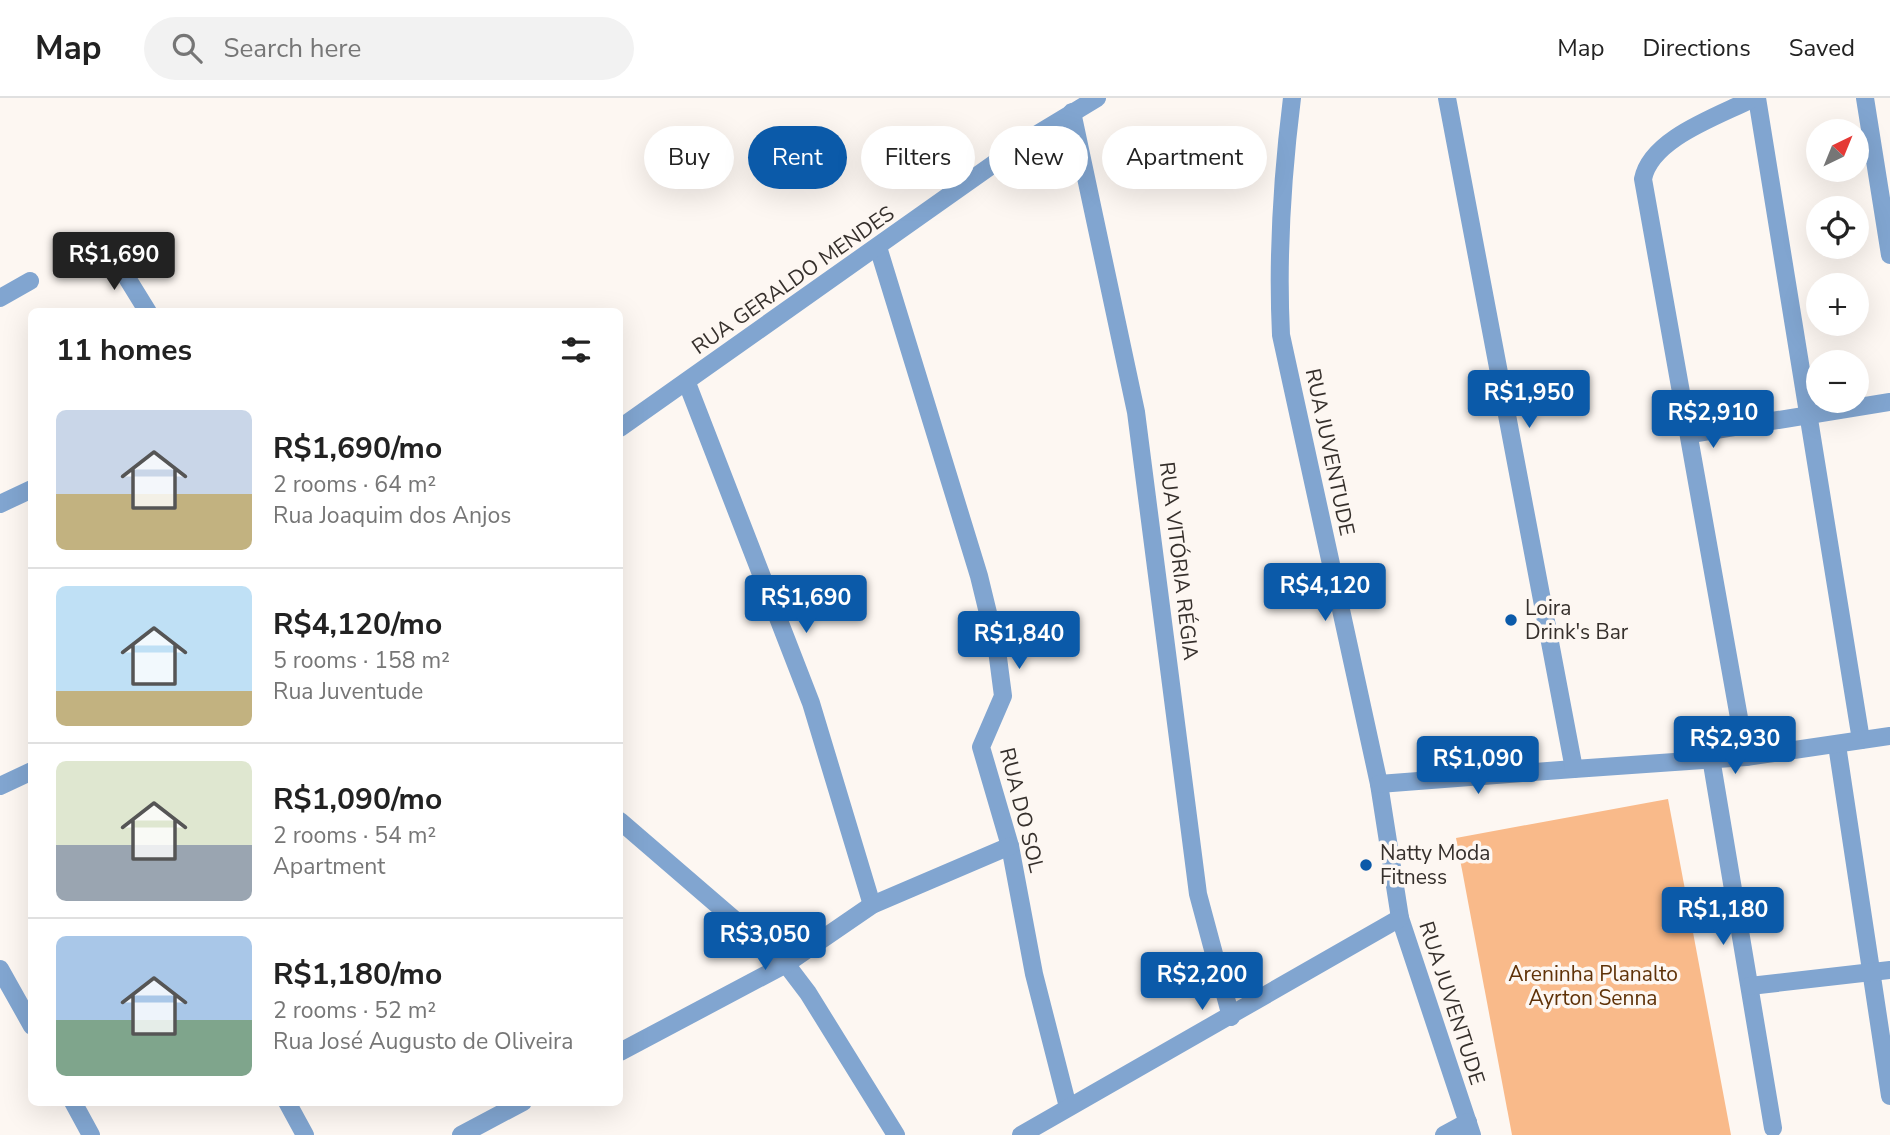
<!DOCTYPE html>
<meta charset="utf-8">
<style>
body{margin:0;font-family:"Nunito Sans",sans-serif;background:#f2f2f2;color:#222;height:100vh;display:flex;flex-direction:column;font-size:26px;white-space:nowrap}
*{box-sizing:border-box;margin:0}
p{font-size:23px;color:#767676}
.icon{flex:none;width:38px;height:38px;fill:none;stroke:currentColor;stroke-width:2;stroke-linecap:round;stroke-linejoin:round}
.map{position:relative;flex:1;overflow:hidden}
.panel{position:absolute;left:28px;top:210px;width:595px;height:798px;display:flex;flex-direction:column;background:#fff;border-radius:10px;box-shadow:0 7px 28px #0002}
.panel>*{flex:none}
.hud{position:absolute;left:644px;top:28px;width:665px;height:63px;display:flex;gap:14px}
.needle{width:46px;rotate:43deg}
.controls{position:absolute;left:1806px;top:21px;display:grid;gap:14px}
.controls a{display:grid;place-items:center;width:63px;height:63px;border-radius:50%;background:#fff;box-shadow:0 7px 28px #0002;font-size:35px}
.price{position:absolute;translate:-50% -60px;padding:0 16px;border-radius:7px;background:#0b5aa9;color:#fff;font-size:23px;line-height:46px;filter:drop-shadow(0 2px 4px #0008)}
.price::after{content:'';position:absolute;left:50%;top:42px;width:21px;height:16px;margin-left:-10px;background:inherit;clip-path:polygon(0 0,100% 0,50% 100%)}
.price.current{background:#222;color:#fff}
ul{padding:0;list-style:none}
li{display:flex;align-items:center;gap:21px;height:175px;padding:0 28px}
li+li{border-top:2px solid #e0e0e0}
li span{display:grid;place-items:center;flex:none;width:196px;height:140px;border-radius:10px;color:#555}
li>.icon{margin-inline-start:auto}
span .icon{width:84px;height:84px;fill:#fffc;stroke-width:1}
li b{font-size:30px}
h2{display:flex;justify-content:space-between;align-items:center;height:84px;padding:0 28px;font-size:30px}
.tag{padding:0 24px;border-radius:32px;background:#fff;box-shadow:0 7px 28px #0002;font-size:24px;line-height:63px}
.tag.current{background:#0b5aa9;color:#fff}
header{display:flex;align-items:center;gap:42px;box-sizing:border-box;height:98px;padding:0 35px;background:#fff;border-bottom:2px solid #e0e0e0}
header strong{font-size:33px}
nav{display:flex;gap:38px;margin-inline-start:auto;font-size:24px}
.search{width:490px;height:63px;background:#f2f2f2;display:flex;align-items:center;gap:18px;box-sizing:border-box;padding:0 24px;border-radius:38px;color:#767676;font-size:26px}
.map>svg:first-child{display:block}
.green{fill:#f9ba8a}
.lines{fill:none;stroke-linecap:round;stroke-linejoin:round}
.minor{stroke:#81a5d0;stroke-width:18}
.tertiary{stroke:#81a5d0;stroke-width:18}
.poi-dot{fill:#0b5aa9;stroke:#fdf7f2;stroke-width:2.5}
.labels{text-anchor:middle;stroke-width:7;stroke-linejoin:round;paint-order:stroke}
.street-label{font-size:21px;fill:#36302c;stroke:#fdf7f2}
.poi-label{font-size:21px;fill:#36302c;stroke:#fdf7f2;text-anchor:start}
.park-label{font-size:21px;fill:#5f3208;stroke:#fdf7f2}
</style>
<header>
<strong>Map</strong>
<div class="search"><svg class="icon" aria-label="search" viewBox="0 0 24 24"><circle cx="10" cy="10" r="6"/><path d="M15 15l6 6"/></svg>Search here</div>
<nav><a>Map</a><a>Directions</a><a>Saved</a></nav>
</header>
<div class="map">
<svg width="1890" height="1037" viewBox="0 0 1890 1037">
<rect width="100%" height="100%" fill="#fdf7f2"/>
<path class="green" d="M 1668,701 L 1731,1037 L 1512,1037 L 1456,740 Z"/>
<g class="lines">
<g class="minor">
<path d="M 1292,0 C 1282,80 1277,156 1281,237 L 1379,686 L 1400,820 L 1472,1037"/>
<path d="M 1757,0 L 1861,642"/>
<path d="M 1865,0 L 1890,157"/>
<path d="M 1072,14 L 1136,314 L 1198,796 L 1231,919"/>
<path d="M 878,149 L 979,478 L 997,552 L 1003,598 L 981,649 L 1010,748 L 1034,876 L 1068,1009"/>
<path d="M 111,154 L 148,214"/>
<path d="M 0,200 L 30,183"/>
<path d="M 687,285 L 811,605 L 872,807"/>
<path d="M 620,330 L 1026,43 L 1097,0"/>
<path d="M 1691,336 L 1890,304"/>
<path d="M 0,406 L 32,391"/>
<path d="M 1837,647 L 1890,998"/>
<path d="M 1746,659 L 1643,81 C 1651,40 1719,18 1754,0"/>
<path d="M 1711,660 L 1773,1030"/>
<path d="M 1379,686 L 1574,671"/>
<path d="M 0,688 L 32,673"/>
<path d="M 620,723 L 786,866 L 808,895 L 896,1037"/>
<path d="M 0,871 L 32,928"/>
<path d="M 1750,888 L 1890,872"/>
<path d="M 620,954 L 786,866 L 872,807 L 1010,748"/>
<path d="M 73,1004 L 91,1037"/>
<path d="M 287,1004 L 305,1037"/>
<path d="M 461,1037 L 523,1004"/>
<path d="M 1021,1037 L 1400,820"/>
<path d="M 1444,1037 L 1468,1024"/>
</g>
<path class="tertiary" d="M 1447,0 L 1574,671 L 1746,659 L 1890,638"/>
</g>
<g class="poi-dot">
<circle cx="1511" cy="522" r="7"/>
<circle cx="1366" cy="767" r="7"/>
</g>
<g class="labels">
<g class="street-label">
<text transform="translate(793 182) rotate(-35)" y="7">RUA GERALDO MENDES</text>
<text transform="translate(1330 354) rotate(78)" y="7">RUA JUVENTUDE</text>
<text transform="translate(1179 463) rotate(83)" y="7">RUA VITÓRIA RÉGIA</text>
<text transform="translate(1022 712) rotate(76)" y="7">RUA DO SOL</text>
<text transform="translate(1452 905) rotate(72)" y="7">RUA JUVENTUDE</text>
</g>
<g class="poi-label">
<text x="1525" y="517">Loira<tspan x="1525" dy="24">Drink's Bar</tspan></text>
<text x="1380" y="762">Natty Moda<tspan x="1380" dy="24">Fitness</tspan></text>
</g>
<g class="park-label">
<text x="1593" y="883">Areninha Planalto<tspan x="1593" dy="24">Ayrton Senna</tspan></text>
</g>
</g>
</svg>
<div class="controls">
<a><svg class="needle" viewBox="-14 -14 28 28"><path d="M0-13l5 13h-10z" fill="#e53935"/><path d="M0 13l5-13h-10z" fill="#767676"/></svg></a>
<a><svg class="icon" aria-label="locate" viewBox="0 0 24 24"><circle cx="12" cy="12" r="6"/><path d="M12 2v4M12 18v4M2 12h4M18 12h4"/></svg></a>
<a>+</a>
<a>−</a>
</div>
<b class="price current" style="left:114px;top:194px">R$1,690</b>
<b class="price" style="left:1529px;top:332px">R$1,950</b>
<b class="price" style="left:1713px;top:352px">R$2,910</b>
<b class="price" style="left:1325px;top:525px">R$4,120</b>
<b class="price" style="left:806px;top:537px">R$1,690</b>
<b class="price" style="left:1019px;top:573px">R$1,840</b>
<b class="price" style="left:1735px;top:678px">R$2,930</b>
<b class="price" style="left:1478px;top:698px">R$1,090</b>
<b class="price" style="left:1723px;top:849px">R$1,180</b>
<b class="price" style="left:765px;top:874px">R$3,050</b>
<b class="price" style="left:1202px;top:914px">R$2,200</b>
<div class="hud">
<a class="tag">Buy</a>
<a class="tag current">Rent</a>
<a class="tag">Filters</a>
<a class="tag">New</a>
<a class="tag">Apartment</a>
</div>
<section class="panel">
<h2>11 homes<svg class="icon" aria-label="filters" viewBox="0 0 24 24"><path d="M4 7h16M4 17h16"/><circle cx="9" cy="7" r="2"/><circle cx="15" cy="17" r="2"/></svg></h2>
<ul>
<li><span style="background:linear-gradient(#c9d6e8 60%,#c2b280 0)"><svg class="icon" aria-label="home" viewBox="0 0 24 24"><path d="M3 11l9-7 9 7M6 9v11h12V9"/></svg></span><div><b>R$1,690/mo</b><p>2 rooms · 64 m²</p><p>Rua Joaquim dos Anjos</p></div></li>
<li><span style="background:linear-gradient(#bfe0f5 75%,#c2b280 0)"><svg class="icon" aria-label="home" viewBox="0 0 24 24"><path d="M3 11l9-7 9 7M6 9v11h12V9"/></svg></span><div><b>R$4,120/mo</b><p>5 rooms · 158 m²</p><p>Rua Juventude</p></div></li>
<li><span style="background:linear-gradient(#dfe7d0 60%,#9aa5b1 0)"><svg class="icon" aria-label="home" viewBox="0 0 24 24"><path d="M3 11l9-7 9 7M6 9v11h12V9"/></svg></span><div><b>R$1,090/mo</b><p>2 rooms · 54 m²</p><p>Apartment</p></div></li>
<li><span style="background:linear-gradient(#a9c7e8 60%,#7fa58c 0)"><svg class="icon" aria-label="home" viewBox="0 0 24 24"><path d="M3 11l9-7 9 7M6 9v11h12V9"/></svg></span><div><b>R$1,180/mo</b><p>2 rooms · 52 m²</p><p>Rua José Augusto de Oliveira</p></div></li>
</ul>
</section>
</div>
